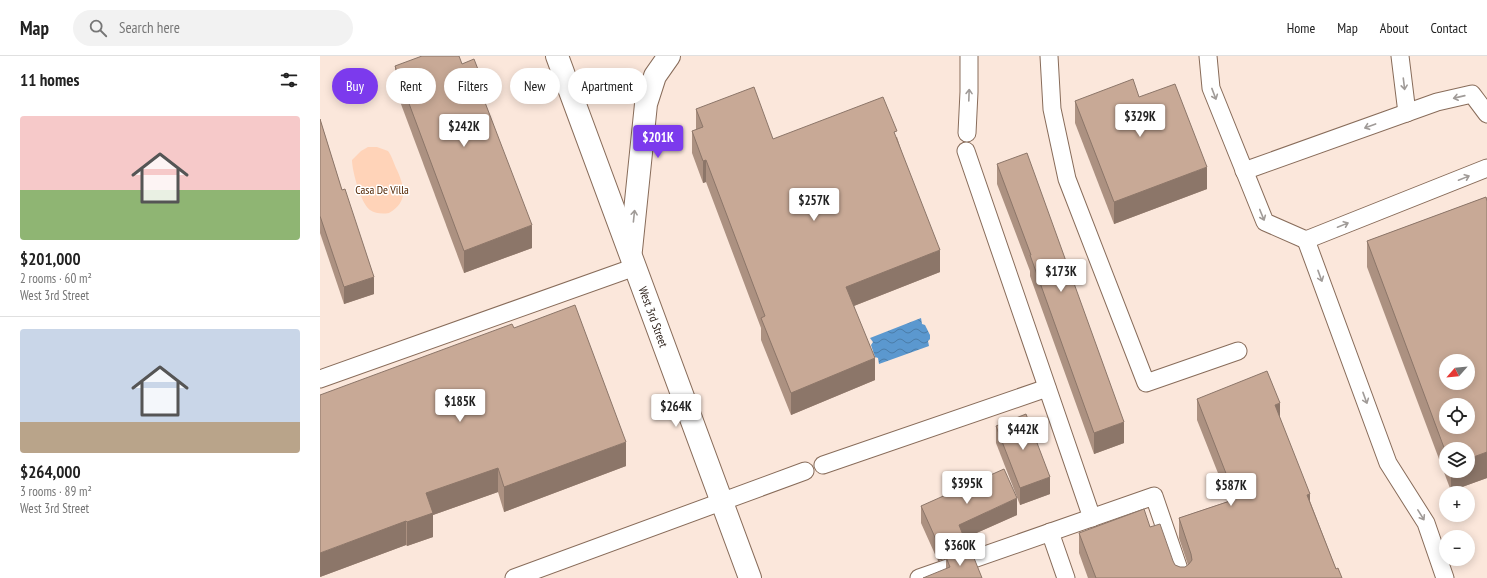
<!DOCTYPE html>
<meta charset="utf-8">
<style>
body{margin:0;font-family:"PT Sans Narrow",sans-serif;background:#f2f2f2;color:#222;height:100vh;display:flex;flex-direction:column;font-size:15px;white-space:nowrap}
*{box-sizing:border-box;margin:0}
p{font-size:13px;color:#767676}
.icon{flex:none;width:22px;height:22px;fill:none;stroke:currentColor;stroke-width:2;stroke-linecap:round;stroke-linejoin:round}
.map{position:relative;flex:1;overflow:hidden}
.side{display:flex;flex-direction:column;background:#fff;width:320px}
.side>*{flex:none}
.banner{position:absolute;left:12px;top:12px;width:380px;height:36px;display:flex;gap:8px}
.needle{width:26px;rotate:243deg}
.buttons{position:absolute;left:1119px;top:298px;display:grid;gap:8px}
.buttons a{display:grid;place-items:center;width:36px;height:36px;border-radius:50%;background:#fff;box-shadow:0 2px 10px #0003;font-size:20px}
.price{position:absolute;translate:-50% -34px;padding:0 9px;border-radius:4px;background:#fff;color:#222;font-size:13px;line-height:26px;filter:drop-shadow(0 1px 2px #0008)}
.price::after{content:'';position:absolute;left:50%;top:24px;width:12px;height:9px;margin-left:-6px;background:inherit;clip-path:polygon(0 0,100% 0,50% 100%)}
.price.on{background:#7c3aed;color:#fff}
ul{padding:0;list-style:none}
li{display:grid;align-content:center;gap:8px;height:212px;padding:0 20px}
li+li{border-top:1px solid #e0e0e0}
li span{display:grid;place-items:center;height:124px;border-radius:4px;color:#555}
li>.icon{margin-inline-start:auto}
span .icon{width:72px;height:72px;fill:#fffc;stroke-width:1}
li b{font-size:17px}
h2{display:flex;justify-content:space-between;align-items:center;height:48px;padding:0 20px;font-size:17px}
.tag{padding:0 14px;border-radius:18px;background:#fff;box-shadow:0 2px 10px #0003;font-size:14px;line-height:36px}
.tag.on{background:#7c3aed;color:#fff}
header{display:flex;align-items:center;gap:24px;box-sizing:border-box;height:56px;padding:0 20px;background:#fff;border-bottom:1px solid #e0e0e0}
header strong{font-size:19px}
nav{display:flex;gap:22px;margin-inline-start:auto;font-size:14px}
.search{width:280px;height:36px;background:#f2f2f2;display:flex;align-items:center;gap:10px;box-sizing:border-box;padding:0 14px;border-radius:22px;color:#767676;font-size:15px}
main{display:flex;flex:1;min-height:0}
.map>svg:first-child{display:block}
.green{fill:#ffd3b8}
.water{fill:url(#water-waves)}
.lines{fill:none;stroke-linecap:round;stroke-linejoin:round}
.service-casing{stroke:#886c5a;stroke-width:19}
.tertiary-casing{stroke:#886c5a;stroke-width:24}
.service{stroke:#fff;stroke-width:17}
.tertiary{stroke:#fff;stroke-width:22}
.wall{fill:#ac9181;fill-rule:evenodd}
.shaded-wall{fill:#8c7669}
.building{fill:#c8a996;stroke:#8c7669;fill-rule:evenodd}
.oneway{stroke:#a09b98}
.labels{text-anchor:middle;stroke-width:3;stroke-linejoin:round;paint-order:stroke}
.park-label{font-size:12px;fill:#522501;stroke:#fff}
.street-label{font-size:12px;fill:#2c2019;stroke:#fff}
</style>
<header>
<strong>Map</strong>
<div class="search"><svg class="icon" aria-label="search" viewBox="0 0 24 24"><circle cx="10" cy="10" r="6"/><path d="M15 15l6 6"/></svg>Search here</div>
<nav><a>Home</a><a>Map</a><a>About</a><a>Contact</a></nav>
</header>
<main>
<section class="side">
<h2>11 homes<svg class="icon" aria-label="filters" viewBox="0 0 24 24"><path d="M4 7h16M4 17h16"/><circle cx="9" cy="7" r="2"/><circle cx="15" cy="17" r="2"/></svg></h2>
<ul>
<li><span style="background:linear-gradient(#f6c9c9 60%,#8fb573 0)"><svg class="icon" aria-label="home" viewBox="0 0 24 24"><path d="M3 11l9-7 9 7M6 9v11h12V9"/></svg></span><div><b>$201,000</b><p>2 rooms · 60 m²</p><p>West 3rd Street</p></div></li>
<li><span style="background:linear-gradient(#c9d6e8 75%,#b9a48a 0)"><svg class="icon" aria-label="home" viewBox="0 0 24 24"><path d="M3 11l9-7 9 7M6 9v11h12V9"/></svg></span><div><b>$264,000</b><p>3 rooms · 89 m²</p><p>West 3rd Street</p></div></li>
</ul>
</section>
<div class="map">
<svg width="1167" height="522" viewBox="0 0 1167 522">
<defs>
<pattern id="water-waves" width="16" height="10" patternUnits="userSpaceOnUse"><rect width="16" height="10" fill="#5b98cf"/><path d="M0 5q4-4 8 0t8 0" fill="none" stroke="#4b7ca7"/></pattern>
</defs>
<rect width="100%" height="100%" fill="#fbe7db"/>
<path class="green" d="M 48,91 L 57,91 L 68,95 C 72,100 74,108 77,114 C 85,132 88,146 69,157 C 63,158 56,158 50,154 C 41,148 32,115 32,104 L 41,95 Z"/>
<path class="water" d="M 601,262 L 602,268 L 605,269 L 610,279 L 610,283 L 608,285 L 609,290 L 559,308 L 558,302 L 555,301 L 551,289 L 553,286 L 550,282 Z"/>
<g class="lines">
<g class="service-casing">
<g id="service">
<path d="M 729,0 L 732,53 L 747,123 L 826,327 L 918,295"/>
<path d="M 888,0 L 891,32 L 945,166 L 986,184 L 1167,112"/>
<path d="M 1080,0 L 1087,57"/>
<path d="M 647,77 L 649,36 L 649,0"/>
<path d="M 646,95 L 772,462"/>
<path d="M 924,115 L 1117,46 L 1152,38 L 1167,58"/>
<path d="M 986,184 L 1068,407 L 1106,467 L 1125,522"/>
<path d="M 0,323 L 315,211"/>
<path d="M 503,409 L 727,332"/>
<path d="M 730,476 L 746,522"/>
<path d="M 194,522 L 485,415"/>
<path d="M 599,522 L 834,440 L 862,522"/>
</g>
</g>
<g class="tertiary-casing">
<g id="tertiary">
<path d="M 237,0 L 430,522"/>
<path d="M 311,194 L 326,48 L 335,20 L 349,0"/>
</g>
</g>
<use href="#service" class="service"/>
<use href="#tertiary" class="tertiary"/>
</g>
<g class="wall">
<path d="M 142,8 L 166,49 L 212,192 L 144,217 L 75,32 L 75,10 Z"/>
<path d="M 819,41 L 887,133 L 794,168 L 755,67 L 755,45 Z"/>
<path d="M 376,53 L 453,83 L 577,81 L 620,216 L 534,250 L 555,324 L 471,359 L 441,284 L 441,272 L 386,126 L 383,127 L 372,97 L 372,75 L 376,74 Z"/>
<path d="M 0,63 L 54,238 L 24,248 L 0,177 Z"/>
<path d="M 677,108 L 804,387 L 774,398 L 710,220 L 710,215 L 677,128 Z"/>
<path d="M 1166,141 L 1167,145 L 1167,422 L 1131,435 L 1047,211 L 1047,185 ZM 1126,305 L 1148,305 L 1148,327 L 1126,327 ZM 1126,349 L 1148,349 L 1148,371 L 1126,371 ZM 1126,393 L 1148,393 L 1148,415 L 1126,415 Z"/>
<path d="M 194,272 L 306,410 L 184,456 L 178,436 L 113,459 L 113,481 L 87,490 L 86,489 L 0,521 Z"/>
<path d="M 877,343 L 960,362 L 990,445 L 1016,513 L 1022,522 L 768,522 L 759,497 L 759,477 L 830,471 L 855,509 L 860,511 L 865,511 L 868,509 L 859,482 L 859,462 L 909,445 L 877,364 Z"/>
<path d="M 676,370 L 730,438 L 700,449 L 676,387 Z"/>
<path d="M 601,450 L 697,459 L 643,483 L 643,495 L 662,522 L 626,513 L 626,502 L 618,505 L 601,467 Z"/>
</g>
<g class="shaded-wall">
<path d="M 166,34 L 166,57 L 161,36 Z"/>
<path d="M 386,104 L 386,126 L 383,127 L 383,105 Z"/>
<path d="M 887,111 L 887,133 L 794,168 L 794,146 Z"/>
<path d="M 212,169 L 212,192 L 144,217 L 144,195 Z"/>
<path d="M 620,194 L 620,216 L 526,253 L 526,231 Z"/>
<path d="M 54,221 L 54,238 L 24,248 L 24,231 Z"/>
<path d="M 555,302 L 555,324 L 471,359 L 471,337 Z"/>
<path d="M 960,347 L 960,367 L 955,349 Z"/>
<path d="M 804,366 L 804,387 L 774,398 L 774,377 Z"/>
<path d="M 306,386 L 306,410 L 184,456 L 184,431 Z"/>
<path d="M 1167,396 L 1167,422 L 1131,435 L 1131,415 L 1148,415 L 1148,403 Z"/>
<path d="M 178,412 L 178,436 L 113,459 L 113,481 L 87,490 L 87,466 L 106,437 Z"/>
<path d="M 730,421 L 730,438 L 700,449 L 700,432 Z"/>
<path d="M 990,438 L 990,458 L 987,439 Z"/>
<path d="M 697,442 L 697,459 L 643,483 L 643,496 L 618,505 L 618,488 L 639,469 Z"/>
<path d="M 86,465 L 86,489 L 0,521 L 0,497 Z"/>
</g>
<g class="building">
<path d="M 102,0 L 139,0 L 142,8 L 154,3 L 166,34 L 161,36 L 212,169 L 144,195 L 75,10 Z"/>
<path d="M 813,23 L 819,41 L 855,28 L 887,111 L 794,146 L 755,45 Z"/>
<path d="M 434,31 L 453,83 L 563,41 L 577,75 L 574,76 L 620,194 L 526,231 L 555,302 L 471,337 L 441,262 L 445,260 L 386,104 L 383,105 L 372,75 L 383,71 L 376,53 Z"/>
<path d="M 0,63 L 22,134 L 25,133 L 54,221 L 24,231 L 0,160 Z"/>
<path d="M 707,97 L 804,366 L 774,377 L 710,199 L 711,199 L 677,108 Z"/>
<path d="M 1166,141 L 1167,145 L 1167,396 L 1148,403 L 1148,393 L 1126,393 L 1126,397 L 1047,185 ZM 1126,305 L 1148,305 L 1148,327 L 1126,327 ZM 1126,349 L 1148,349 L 1148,371 L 1126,371 Z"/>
<path d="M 255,249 L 306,386 L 184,431 L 178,412 L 106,437 L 113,457 L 87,466 L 86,465 L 0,497 L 0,339 L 192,268 L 194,272 Z"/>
<path d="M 947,315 L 960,347 L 955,349 L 990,438 L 987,439 L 1016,513 L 1018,512 L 1022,522 L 776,522 L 759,477 L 824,453 L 830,471 L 840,468 L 853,505 L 855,509 L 860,511 L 865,511 L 869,508 L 872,504 L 871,498 L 859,462 L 916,443 L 877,343 Z"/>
<path d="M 706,358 L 730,421 L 700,432 L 676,370 Z"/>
<path d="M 684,413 L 697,442 L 639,469 L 643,479 L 618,488 L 601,450 Z"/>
<path d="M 650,492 L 662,522 L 603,522 L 630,511 L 626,501 Z"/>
</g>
<defs><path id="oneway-shaft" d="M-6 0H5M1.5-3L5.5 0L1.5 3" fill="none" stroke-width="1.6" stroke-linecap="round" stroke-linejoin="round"/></defs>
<g class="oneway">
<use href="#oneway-shaft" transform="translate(1084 28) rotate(83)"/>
<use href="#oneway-shaft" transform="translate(894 38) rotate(69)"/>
<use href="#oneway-shaft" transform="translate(649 39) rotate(-88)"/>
<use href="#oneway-shaft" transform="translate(1139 41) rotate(167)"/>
<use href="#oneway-shaft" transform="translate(1050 70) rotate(160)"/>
<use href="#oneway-shaft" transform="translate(1144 122) rotate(-22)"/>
<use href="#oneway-shaft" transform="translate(942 159) rotate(68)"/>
<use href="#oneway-shaft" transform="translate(314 160) rotate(-84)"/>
<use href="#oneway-shaft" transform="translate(1023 169) rotate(-22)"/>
<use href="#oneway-shaft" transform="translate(1000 220) rotate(70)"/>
<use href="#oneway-shaft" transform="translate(1045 342) rotate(70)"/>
<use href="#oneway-shaft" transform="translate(1101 459) rotate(58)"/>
</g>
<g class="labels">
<g class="park-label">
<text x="62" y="138">Casa De Villa</text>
</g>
<g class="street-label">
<text transform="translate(333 261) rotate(70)" y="4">West 3rd Street</text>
</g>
</g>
</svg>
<div class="buttons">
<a><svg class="needle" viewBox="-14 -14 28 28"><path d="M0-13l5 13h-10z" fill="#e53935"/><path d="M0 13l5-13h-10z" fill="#767676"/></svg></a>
<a><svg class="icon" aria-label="locate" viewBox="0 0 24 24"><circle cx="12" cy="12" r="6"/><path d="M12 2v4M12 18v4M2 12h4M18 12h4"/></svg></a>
<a><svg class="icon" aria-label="layers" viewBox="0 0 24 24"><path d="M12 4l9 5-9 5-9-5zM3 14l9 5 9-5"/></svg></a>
<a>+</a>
<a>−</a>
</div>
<b class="price" style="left:820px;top:82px">$329K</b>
<b class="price" style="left:144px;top:92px">$242K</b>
<b class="price on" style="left:338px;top:103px">$201K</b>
<b class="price" style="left:494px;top:166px">$257K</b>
<b class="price" style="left:741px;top:237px">$173K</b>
<b class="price" style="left:140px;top:367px">$185K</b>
<b class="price" style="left:356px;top:372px">$264K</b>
<b class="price" style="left:703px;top:395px">$442K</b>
<b class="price" style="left:647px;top:449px">$395K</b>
<b class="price" style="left:911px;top:451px">$587K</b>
<b class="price" style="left:640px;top:511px">$360K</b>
<div class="banner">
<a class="tag on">Buy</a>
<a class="tag">Rent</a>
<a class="tag">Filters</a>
<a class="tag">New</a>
<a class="tag">Apartment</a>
</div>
</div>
</main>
